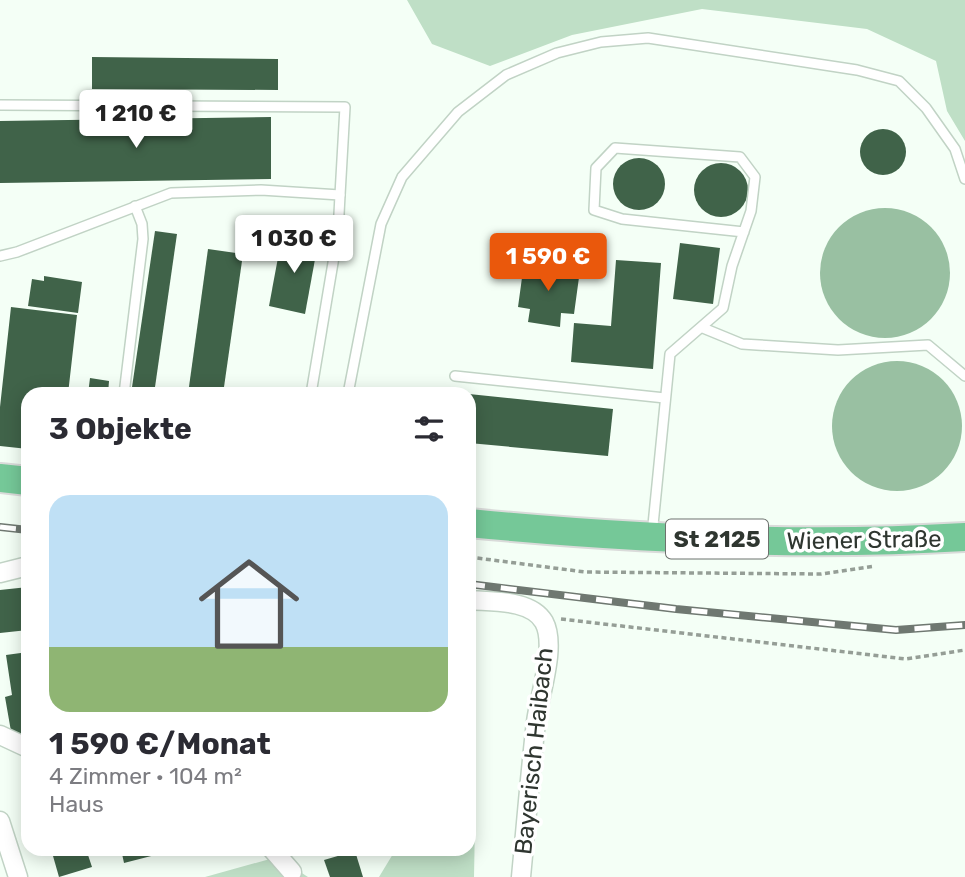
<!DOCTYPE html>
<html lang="de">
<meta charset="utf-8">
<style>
body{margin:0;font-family:Rubik,sans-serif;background:#f7f7f7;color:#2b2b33;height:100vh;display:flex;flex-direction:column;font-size:26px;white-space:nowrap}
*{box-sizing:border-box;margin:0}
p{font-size:23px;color:#7c7c81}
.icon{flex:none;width:38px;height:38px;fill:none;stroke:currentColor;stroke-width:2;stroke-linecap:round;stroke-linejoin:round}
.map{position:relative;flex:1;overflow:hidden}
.panel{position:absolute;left:21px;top:387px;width:455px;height:469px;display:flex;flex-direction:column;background:#fff;border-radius:21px;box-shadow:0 4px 18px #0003}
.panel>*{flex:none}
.price{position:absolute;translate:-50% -60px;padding:0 16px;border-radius:7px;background:#fff;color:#222;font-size:23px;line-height:46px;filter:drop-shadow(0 2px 4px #0008)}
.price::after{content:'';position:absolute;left:50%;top:42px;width:21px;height:16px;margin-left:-10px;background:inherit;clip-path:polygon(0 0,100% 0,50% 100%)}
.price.active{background:#ea580c;color:#fff}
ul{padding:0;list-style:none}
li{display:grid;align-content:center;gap:14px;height:371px;padding:0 28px}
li+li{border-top:2px solid #e1e1e2}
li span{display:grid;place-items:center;height:217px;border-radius:21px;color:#555}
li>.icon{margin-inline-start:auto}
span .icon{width:126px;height:126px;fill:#fffc;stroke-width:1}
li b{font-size:30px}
h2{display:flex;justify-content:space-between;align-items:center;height:84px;padding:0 28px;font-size:30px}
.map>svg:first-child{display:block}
.green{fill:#bfdfc6}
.water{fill:#99c0a2}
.building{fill:#406349}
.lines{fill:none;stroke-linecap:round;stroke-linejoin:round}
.service-casing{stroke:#c1d3c5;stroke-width:12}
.minor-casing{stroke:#c1d3c5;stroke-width:21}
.primary-casing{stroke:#dadbda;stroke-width:32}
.path{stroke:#959e96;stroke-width:3.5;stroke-dasharray:5 3.5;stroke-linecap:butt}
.service{stroke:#fff;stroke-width:9}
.minor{stroke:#fff;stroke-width:18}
.primary{stroke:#75c898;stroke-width:28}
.rail-casing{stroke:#6f7871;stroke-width:8}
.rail{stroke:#fff;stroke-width:5;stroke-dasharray:16;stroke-linecap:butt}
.labels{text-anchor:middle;stroke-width:7;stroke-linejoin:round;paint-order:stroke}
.shield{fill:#fff;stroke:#6d726e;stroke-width:2}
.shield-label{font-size:23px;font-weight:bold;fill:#2f3630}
.street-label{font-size:24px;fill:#2f3630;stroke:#fff}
</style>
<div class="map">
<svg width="965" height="877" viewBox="0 0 965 877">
<rect width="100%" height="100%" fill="#f4fff6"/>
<g class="green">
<path d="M 407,0 L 965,0 L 965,141 L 947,111 L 936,61 L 867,29 L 702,9 L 572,35 L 490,66 L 432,44 Z"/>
<path d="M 469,823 L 475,823 L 474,877 L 379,877 L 396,849 L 469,849 Z"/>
<path d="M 277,857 L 308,877 L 205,877 Z"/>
</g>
<g class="water">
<circle cx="885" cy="273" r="65"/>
<circle cx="897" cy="426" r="65"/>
</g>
<g class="building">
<path d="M 92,57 L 278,59 L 278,90 L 92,89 Z"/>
<path d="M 271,117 L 271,179 L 0,183 L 0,121 Z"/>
<circle cx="883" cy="152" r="23"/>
<circle cx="639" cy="184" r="26"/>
<circle cx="721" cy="190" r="27"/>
<path d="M 155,231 L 177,234 L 154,394 L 131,394 Z"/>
<path d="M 282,236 L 318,243 L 305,314 L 269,306 Z"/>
<path d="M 680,243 L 720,248 L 713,304 L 673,299 Z"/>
<path d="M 208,249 L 243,254 L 223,394 L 188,394 Z"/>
<path d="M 616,260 L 661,263 L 653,369 L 571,362 L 574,323 L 611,326 Z"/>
<path d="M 524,263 L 580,270 L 574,314 L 561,313 L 560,327 L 528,322 L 530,309 L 518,307 Z"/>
<path d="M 44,276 L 82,282 L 78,313 L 28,306 L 32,279 L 44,281 Z"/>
<path d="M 11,307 L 77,315 L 68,394 L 28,394 L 28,449 L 0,446 L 0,407 Z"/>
<path d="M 90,378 L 109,381 L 108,394 L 88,394 Z"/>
<path d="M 469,394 L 613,409 L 608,456 L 469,443 Z"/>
<path d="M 28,587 L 28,630 L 0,633 L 0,590 Z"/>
<path d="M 28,652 L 28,734 L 12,737 L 5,697 L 12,695 L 6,655 Z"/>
<path d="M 51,849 L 86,849 L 92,867 L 59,877 Z"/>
<path d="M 121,849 L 158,849 L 159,854 L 124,863 Z"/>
<path d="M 355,851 L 363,877 L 330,877 L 324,860 Z"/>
</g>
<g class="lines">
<g class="service-casing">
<g id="service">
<path d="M 0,105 L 345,107 L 340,195"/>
<path d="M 0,256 L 17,252 L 171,193 L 261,190 L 340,195 L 338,233 L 311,394"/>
<path d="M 703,328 L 742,344 L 838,350 L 928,345 L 965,376"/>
<path d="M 455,376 L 665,398"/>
<path d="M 124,394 L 143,239 L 142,224 L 135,206"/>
<path d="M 348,394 L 381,224 L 402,177 L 458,112 L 506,75 L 557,53 L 601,42 L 648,38 L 857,70 L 899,81 L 926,108 L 955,149 L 965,179"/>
<path d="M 652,535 L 670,354 L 723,308 L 732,266 L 751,211 L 755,177 L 740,157 L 615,148 L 596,168 L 594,210 L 622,219 L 744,232"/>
</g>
</g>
<g class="minor-casing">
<g id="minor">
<path d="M 0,573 L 28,566"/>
<path d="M 469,600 C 491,602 531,599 544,622 C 557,646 539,696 536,722 C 530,774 526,825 521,877"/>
<path d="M 0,735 L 28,748"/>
<path d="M 0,821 L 18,877"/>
<path d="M 272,849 L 292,872"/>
</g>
</g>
<g class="primary-casing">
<g id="primary">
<path d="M 0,478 L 28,481"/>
<path d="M 469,523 C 634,539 799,547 965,537"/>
</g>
</g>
<g class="path">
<path d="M 469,557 L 585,572 L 821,574 L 875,566"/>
<path d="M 561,619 L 906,659 L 965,650"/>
</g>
<use href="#service" class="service"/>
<use href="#minor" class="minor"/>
<use href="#primary" class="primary"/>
<g class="rail-casing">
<g id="rail">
<path d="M 0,527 L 28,530"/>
<path d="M 469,584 L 676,609 L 896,630 L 965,625"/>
</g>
</g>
<use href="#rail" class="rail"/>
</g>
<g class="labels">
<rect class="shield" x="666" y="519.5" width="102" height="39" rx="5"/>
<g class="shield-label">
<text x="717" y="547">St 2125</text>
</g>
<g class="street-label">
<text transform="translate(864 540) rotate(-1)" y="8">Wiener Straße</text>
<text transform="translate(534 751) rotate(-84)" y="8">Bayerisch Haibach</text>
</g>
</g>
</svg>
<b class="price" style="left:136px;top:150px">1 210 €</b>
<b class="price" style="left:294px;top:275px">1 030 €</b>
<b class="price active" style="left:548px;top:293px">1 590 €</b>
<section class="panel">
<h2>3 Objekte<svg class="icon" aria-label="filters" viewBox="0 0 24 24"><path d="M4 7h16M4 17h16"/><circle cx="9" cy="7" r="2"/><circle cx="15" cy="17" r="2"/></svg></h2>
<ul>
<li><span style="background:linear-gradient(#bfe0f5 70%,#8fb573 0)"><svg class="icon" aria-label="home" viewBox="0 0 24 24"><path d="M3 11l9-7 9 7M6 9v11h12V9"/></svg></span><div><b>1 590 €/Monat</b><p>4 Zimmer · 104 m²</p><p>Haus</p></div></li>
</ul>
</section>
</div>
